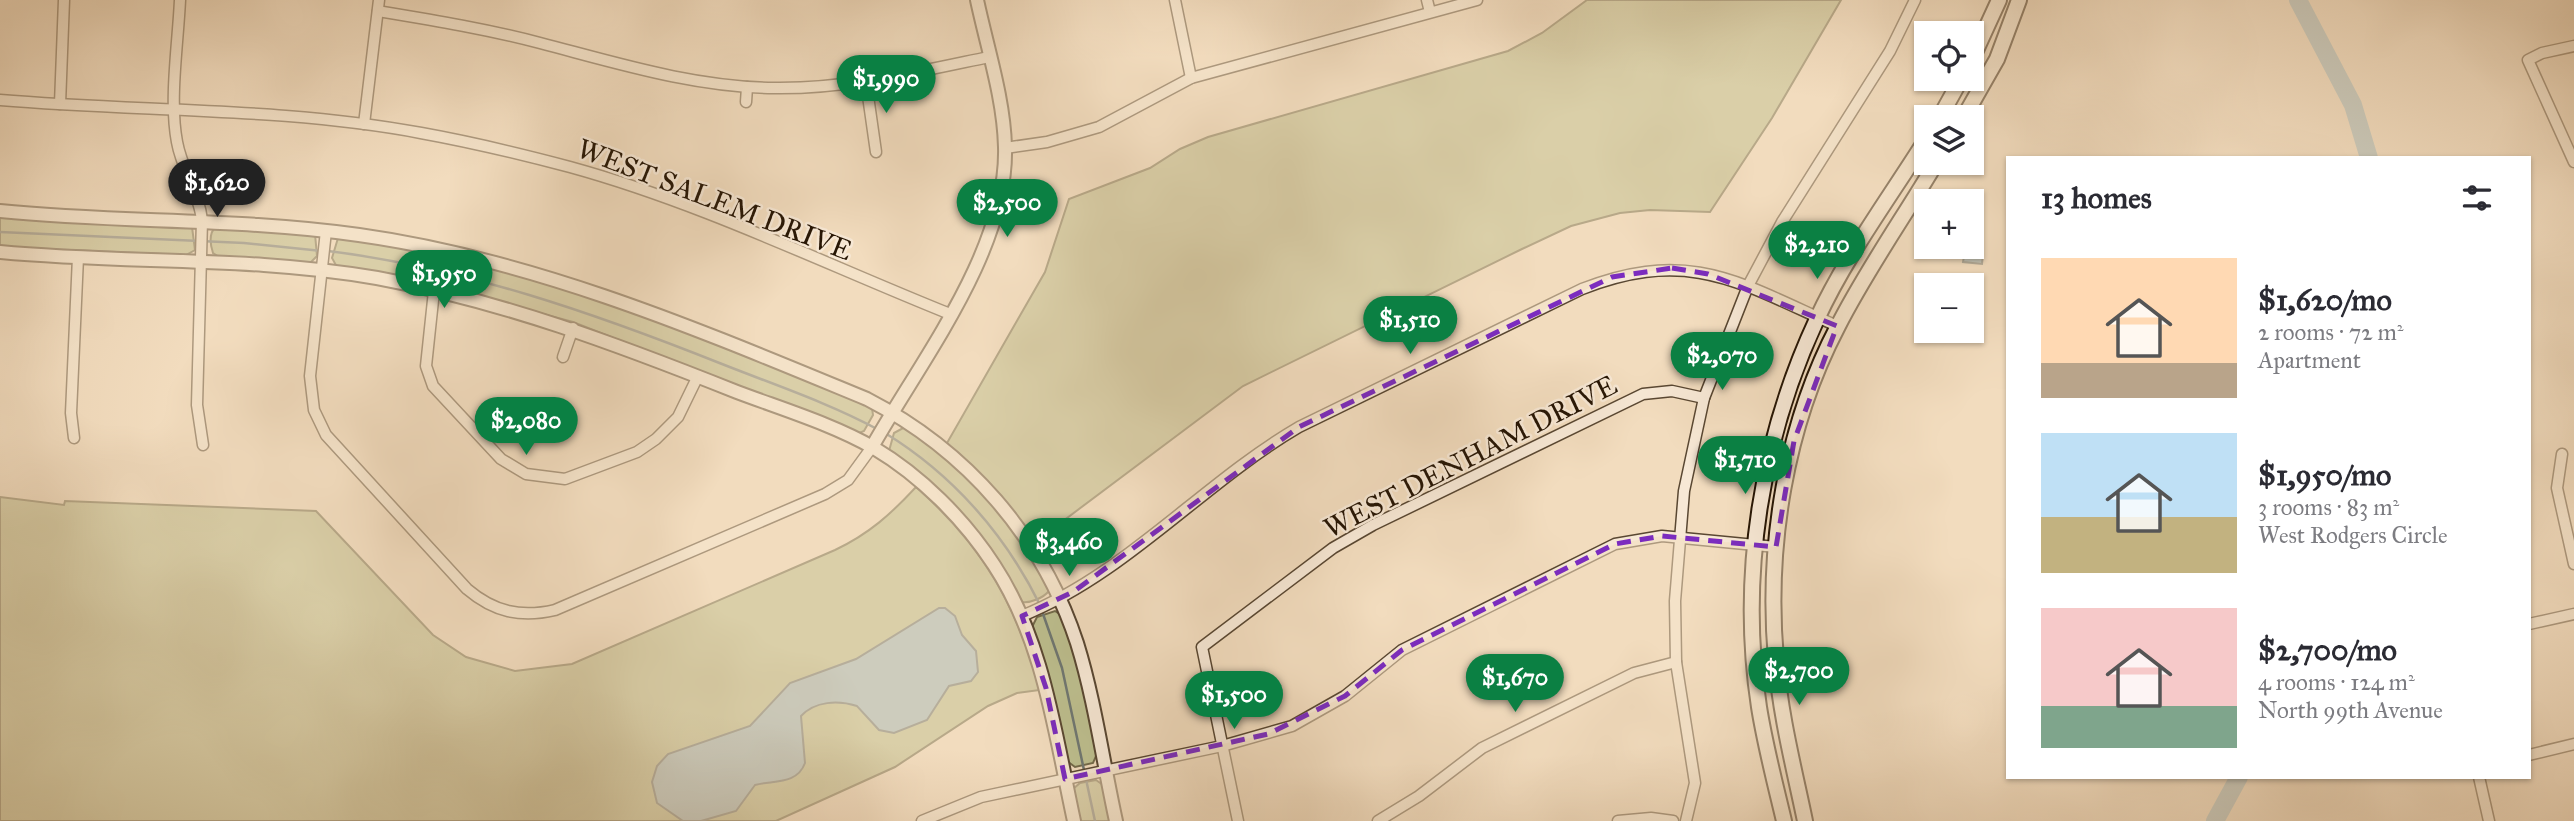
<!DOCTYPE html>
<meta charset="utf-8">
<style>
body{margin:0;font-family:"IM FELL Great Primer",serif;background:#f7f7f7;color:#2b2b33;height:100vh;display:flex;flex-direction:column;font-size:26px;white-space:nowrap}
*{box-sizing:border-box;margin:0}
p{font-size:23px;color:#7c7c81}
.icon{flex:none;width:38px;height:38px;fill:none;stroke:currentColor;stroke-width:2;stroke-linecap:round;stroke-linejoin:round}
.map{position:relative;flex:1;overflow:hidden}
.sheet{position:absolute;left:2006px;top:156px;width:525px;height:623px;display:flex;flex-direction:column;background:#fff;border-radius:0px;box-shadow:0 2px 5px #0004}
.sheet>*{flex:none}
.fabs{position:absolute;left:1914px;top:21px;display:grid;gap:14px}
.fabs a{display:grid;place-items:center;width:70px;height:70px;border-radius:0px;background:#fff;box-shadow:0 2px 5px #0004;font-size:35px}
.price{position:absolute;translate:-50% -60px;padding:0 16px;border-radius:24px;background:#0b8043;color:#fff;font-size:23px;line-height:46px;filter:drop-shadow(0 2px 4px #0008)}
.price::after{content:'';position:absolute;left:50%;top:42px;width:21px;height:16px;margin-left:-10px;background:inherit;clip-path:polygon(0 0,100% 0,50% 100%)}
.price.selected{background:#222;color:#fff}
ul{padding:0;list-style:none}
li{display:flex;align-items:center;gap:21px;height:175px;padding:0 35px}
li span{display:grid;place-items:center;flex:none;width:196px;height:140px;border-radius:0px;color:#555}
li>.icon{margin-inline-start:auto}
span .icon{width:84px;height:84px;fill:#fffc;stroke-width:1}
li b{font-size:30px}
h2{display:flex;justify-content:space-between;align-items:center;height:84px;padding:0 35px;font-size:30px}
.map>svg:first-child{display:block}
.green{fill:#bdbf8f;stroke:#726a4a;stroke-width:2}
.water{fill:#a0b9bc;stroke:#6f7772;stroke-width:2}
.lines{fill:none;stroke-linecap:round;stroke-linejoin:round}
.stream{stroke:#6f7772;stroke-width:2.5}
.river{stroke:#a0b9bc;stroke-width:18}
.minor-casing{stroke:#594732;stroke-width:13}
.tertiary-casing{stroke:#594732;stroke-width:16}
.secondary-casing{stroke:#261504;stroke-width:18}
.minor{stroke:#f7e8d5;stroke-width:10}
.tertiary{stroke:#f7e8d5;stroke-width:12}
.secondary{stroke:#f7e8d5;stroke-width:14}
.marked{fill:none;stroke:#7b2cbf;stroke-width:5;stroke-dasharray:14 9;stroke-linejoin:round}
.labels{text-anchor:middle;stroke-width:5;stroke-linejoin:round;paint-order:stroke}
.street-label{font-size:28px;fill:#261504;stroke:#f7e8d5}
</style>
<div class="map">
<svg width="2574" height="821" viewBox="0 0 2574 821">
<rect width="100%" height="100%" fill="#f2dcbe"/>
<filter id="stains"><feTurbulence type="fractalNoise" baseFrequency=".00286" numOctaves="4"/><feColorMatrix values="0 0 0 0 .2 0 0 0 0 .09 0 0 0 0 .02 0 0 0 .5 -.17"/></filter>
<radialGradient id="worn" r=".72"><stop offset=".6" stop-color="#630" stop-opacity="0"/><stop offset="1" stop-color="#630" stop-opacity=".3"/></radialGradient>
<g class="green">
<path d="M 1587,0 L 1841,0 L 1772,118 L 1710,212 L 1650,210 L 1620,213 L 1571,226 L 1522,249 L 1243,386 L 1035,542 L 1002,497 L 947,443 L 1045,272 L 1069,199 L 1150,168 L 1180,149 L 1208,137 L 1508,51 L 1542,33 Z"/>
<path d="M 0,215 L 192,227 L 195,250 L 186,255 L 0,247 Z"/>
<path d="M 216,226 L 315,234 L 317,256 L 310,263 L 219,257 L 213,253 C 210,244 209,233 216,226 Z"/>
<path d="M 338,238 L 432,252 L 590,294 L 844,394 L 872,408 L 873,415 L 864,431 L 857,434 L 573,322 L 446,288 L 337,267 L 332,258 Z"/>
<path d="M 905,427 C 965,468 1020,522 1049,591 C 1043,598 1031,603 1022,602 L 968,520 L 889,451 L 894,433 Z"/>
<path d="M 916,487 C 983,546 1016,604 1040,690 L 1017,693 L 988,706 L 895,767 L 776,821 L 0,821 L 0,497 L 64,505 L 65,501 L 316,511 L 433,635 L 466,657 L 515,671 L 572,664 L 835,550 C 869,534 891,514 916,487 Z"/>
<path d="M 1055,611 L 1061,615 L 1076,656 L 1097,754 L 1093,763 L 1075,767 L 1067,761 L 1043,658 L 1032,627 L 1037,617 Z"/>
<path d="M 1096,780 L 1103,785 L 1111,821 L 1079,821 L 1073,789 L 1080,783 Z"/>
</g>
<g class="water">
<path d="M 1965,251 L 1983,254 L 1982,264 L 1963,262 Z"/>
<path d="M 939,608 L 945,608 L 955,616 L 962,635 L 976,651 L 978,672 L 971,681 L 949,686 L 927,720 L 894,733 L 879,730 L 857,706 C 838,700 815,701 801,716 L 805,763 C 797,785 773,780 755,785 L 736,811 L 701,821 L 683,821 L 657,803 L 652,782 L 657,766 L 668,754 L 750,726 L 790,683 L 856,659 Z"/>
</g>
<g class="lines">
<g class="stream">
<path d="M 0,232 L 244,243 L 322,251"/>
<path d="M 328,251 C 465,268 594,313 722,364 C 775,385 829,403 879,430"/>
<path d="M 885,433 C 952,474 1005,534 1040,605"/>
<path d="M 1042,611 L 1062,668 L 1095,821"/>
</g>
<g class="river">
<path d="M 2298,0 L 2353,105 L 2369,158"/>
<path d="M 2215,821 L 2239,777"/>
</g>
<g class="minor-casing">
<g id="minor">
<path d="M 180,0 C 178,44 169,100 177,142 C 182,170 199,193 202,220 L 197,405 L 203,445"/>
<path d="M 1175,0 L 1191,78"/>
<path d="M 1427,0 L 1430,12"/>
<path d="M 378,11 C 432,20 487,29 540,43 C 617,63 693,87 774,88 C 847,89 917,72 989,57"/>
<path d="M 2574,46 L 2542,53 L 2528,60 L 2574,162"/>
<path d="M 866,82 L 876,152"/>
<path d="M 0,100 C 141,112 282,107 421,133 C 471,142 521,154 570,167 C 701,203 825,264 950,314"/>
<path d="M 746,102 L 747,87"/>
<path d="M 60,104 L 64,0"/>
<path d="M 364,124 L 379,0"/>
<path d="M 1005,148 L 1047,142 L 1099,127 L 1191,78 L 1477,0"/>
<path d="M 326,231 L 310,376 L 314,410 L 326,435 L 467,589 C 494,612 521,618 555,610 L 825,494 L 848,480 L 872,447"/>
<path d="M 434,291 L 426,366 L 433,386 L 501,459 L 526,474 L 565,479 L 637,452 L 656,439 L 678,417 L 698,376"/>
<path d="M 563,357 L 573,328"/>
<path d="M 74,438 L 71,413 L 78,257"/>
<path d="M 2562,454 L 2557,488 L 2574,564"/>
<path d="M 1022,616 C 1126,574 1203,483 1299,427 L 1582,289 C 1690,247 1740,283 1837,326"/>
<path d="M 2529,624 L 2574,614"/>
<path d="M 2529,755 L 2574,744"/>
<path d="M 2479,777 L 2489,821"/>
<path d="M 922,821 L 981,797 L 1222,746 L 1292,726 L 1345,696 L 1402,650 L 1615,544 L 1662,536 L 1776,547"/>
<path d="M 1238,821 L 1202,647 L 1333,548 L 1373,525 L 1643,394 L 1672,391 L 1704,398"/>
<path d="M 1378,821 L 1419,796 L 1482,748 L 1634,673 L 1676,662"/>
<path d="M 1618,821 L 1651,818 L 1673,821"/>
<path d="M 1686,821 L 1695,783 L 1676,662 L 1675,601 L 1684,491 L 1704,398 L 1748,286 L 1782,222 L 1890,51 L 1915,0"/>
</g>
</g>
<g class="tertiary-casing">
<g id="tertiary">
<path d="M 0,211 C 119,223 240,218 359,235 C 537,260 702,331 867,399 C 966,450 1042,536 1077,643 C 1095,701 1103,762 1116,821"/>
<path d="M 0,252 C 125,264 252,256 377,278 C 502,301 619,345 737,392 C 782,409 832,424 874,448 C 921,476 964,519 994,565 C 1044,641 1055,734 1074,821"/>
<path d="M 872,447 C 921,360 1008,250 1005,147 C 1004,99 987,47 977,0"/>
</g>
</g>
<g class="secondary-casing">
<g id="secondary">
<path d="M 1972,59 L 1999,0"/>
<path d="M 1940,117 L 1961,79"/>
<path d="M 1964,117 L 1997,59 L 2019,0"/>
<path d="M 1784,821 C 1775,783 1765,745 1759,707 C 1739,576 1761,439 1817,319 C 1846,256 1890,197 1927,138"/>
<path d="M 1805,821 C 1794,768 1780,714 1776,660 C 1766,547 1785,427 1838,326 C 1867,269 1904,217 1936,163"/>
</g>
</g>
<use href="#minor" class="minor"/>
<use href="#tertiary" class="tertiary"/>
<use href="#secondary" class="secondary"/>
</g>
<path d="M0 0H2574V821H0ZM 1672,268 L 1708,274 L 1837,326 L 1794,441 L 1776,547 L 1662,536 L 1615,544 L 1402,650 L 1345,696 L 1268,734 L 1065,779 L 1046,688 L 1022,616 L 1073,592 L 1299,427 L 1612,277 Z" fill="#f2dcbe" fill-opacity=".55" fill-rule="evenodd"/>
<path class="marked" d="M 1672,268 L 1708,274 L 1837,326 L 1794,441 L 1776,547 L 1662,536 L 1615,544 L 1402,650 L 1345,696 L 1268,734 L 1065,779 L 1046,688 L 1022,616 L 1073,592 L 1299,427 L 1612,277 Z"/>
<g class="labels">
<g class="street-label">
<text transform="translate(715 199) rotate(21)" y="10">WEST SALEM DRIVE</text>
<text transform="translate(1470 456) rotate(-27)" y="10">WEST DENHAM DRIVE</text>
</g>
</g>
<rect width="100%" height="100%" filter="url(#stains)"/>
<rect width="100%" height="100%" fill="url(#worn)"/>
</svg>
<div class="fabs">
<a><svg class="icon" aria-label="locate" viewBox="0 0 24 24"><circle cx="12" cy="12" r="6"/><path d="M12 2v4M12 18v4M2 12h4M18 12h4"/></svg></a>
<a><svg class="icon" aria-label="layers" viewBox="0 0 24 24"><path d="M12 4l9 5-9 5-9-5zM3 14l9 5 9-5"/></svg></a>
<a>+</a>
<a>−</a>
</div>
<b class="price" style="left:886px;top:115px">$1,990</b>
<b class="price selected" style="left:217px;top:219px">$1,620</b>
<b class="price" style="left:1007px;top:239px">$2,500</b>
<b class="price" style="left:1817px;top:281px">$2,210</b>
<b class="price" style="left:444px;top:310px">$1,950</b>
<b class="price" style="left:1410px;top:356px">$1,510</b>
<b class="price" style="left:1722px;top:392px">$2,070</b>
<b class="price" style="left:526px;top:457px">$2,080</b>
<b class="price" style="left:1745px;top:496px">$1,710</b>
<b class="price" style="left:1069px;top:578px">$3,460</b>
<b class="price" style="left:1799px;top:707px">$2,700</b>
<b class="price" style="left:1515px;top:714px">$1,670</b>
<b class="price" style="left:1234px;top:731px">$1,500</b>
<section class="sheet">
<h2>13 homes<svg class="icon" aria-label="filters" viewBox="0 0 24 24"><path d="M4 7h16M4 17h16"/><circle cx="9" cy="7" r="2"/><circle cx="15" cy="17" r="2"/></svg></h2>
<ul>
<li><span style="background:linear-gradient(#ffd9b3 75%,#b9a48a 0)"><svg class="icon" aria-label="home" viewBox="0 0 24 24"><path d="M3 11l9-7 9 7M6 9v11h12V9"/></svg></span><div><b>$1,620/mo</b><p>2 rooms · 72 m²</p><p>Apartment</p></div></li>
<li><span style="background:linear-gradient(#bfe0f5 60%,#c2b280 0)"><svg class="icon" aria-label="home" viewBox="0 0 24 24"><path d="M3 11l9-7 9 7M6 9v11h12V9"/></svg></span><div><b>$1,950/mo</b><p>3 rooms · 83 m²</p><p>West Rodgers Circle</p></div></li>
<li><span style="background:linear-gradient(#f6c9c9 70%,#7fa58c 0)"><svg class="icon" aria-label="home" viewBox="0 0 24 24"><path d="M3 11l9-7 9 7M6 9v11h12V9"/></svg></span><div><b>$2,700/mo</b><p>4 rooms · 124 m²</p><p>North 99th Avenue</p></div></li>
</ul>
</section>
</div>
